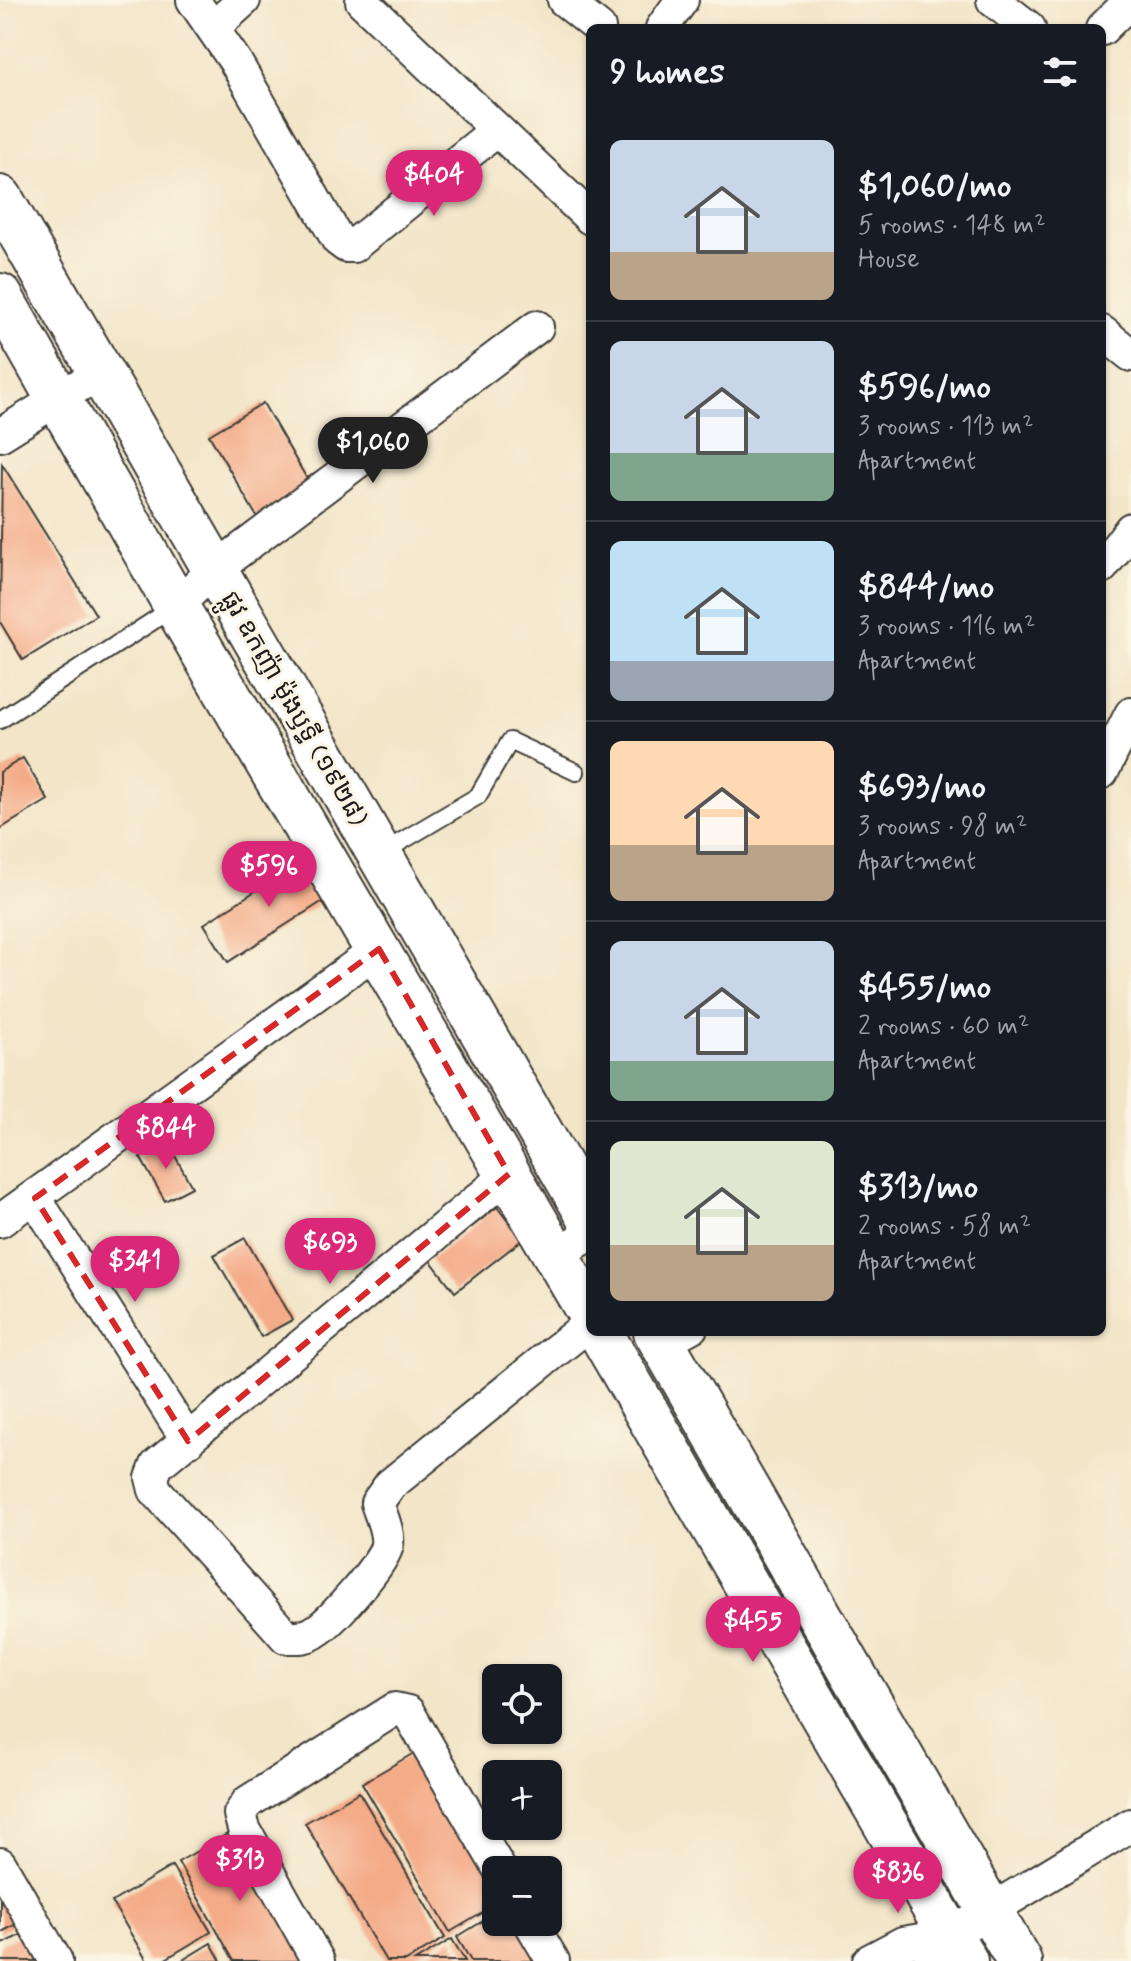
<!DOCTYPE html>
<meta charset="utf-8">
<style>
body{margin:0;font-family:Mynerve,"Noto Sans Khmer",sans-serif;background:#20242c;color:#f1f3f6;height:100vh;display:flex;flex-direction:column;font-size:30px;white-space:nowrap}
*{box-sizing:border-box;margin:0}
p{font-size:26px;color:#9ea1a6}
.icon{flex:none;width:44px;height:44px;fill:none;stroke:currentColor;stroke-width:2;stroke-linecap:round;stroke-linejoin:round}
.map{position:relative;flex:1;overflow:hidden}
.sheet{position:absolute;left:586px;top:24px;width:520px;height:1312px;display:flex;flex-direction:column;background:#171b24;border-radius:12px;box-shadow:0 2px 6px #0004}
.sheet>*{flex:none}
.fabs{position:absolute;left:482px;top:1664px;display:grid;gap:16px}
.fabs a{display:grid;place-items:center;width:80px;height:80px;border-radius:12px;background:#171b24;box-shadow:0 2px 6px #0004;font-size:40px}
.price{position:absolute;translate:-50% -68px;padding:0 18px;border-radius:28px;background:#db2777;color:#fff;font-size:26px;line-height:52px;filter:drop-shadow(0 2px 4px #0008)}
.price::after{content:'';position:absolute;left:50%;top:48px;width:24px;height:18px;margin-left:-12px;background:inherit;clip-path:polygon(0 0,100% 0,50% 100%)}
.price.current{background:#222;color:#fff}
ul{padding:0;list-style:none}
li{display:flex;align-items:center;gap:24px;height:200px;padding:0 24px}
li+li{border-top:2px solid #363941}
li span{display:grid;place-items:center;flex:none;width:224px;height:160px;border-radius:12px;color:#555}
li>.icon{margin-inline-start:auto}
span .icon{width:96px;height:96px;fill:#fffc;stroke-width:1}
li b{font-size:34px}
h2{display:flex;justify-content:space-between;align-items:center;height:96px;padding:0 24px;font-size:34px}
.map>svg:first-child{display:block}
.building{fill:#f4ab88}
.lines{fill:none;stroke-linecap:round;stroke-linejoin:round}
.lane-casing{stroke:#3c3a36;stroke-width:20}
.street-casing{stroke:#3c3a36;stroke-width:36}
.secondary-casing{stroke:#3c3a36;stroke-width:48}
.lane{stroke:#fff;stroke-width:16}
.street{stroke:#fff;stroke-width:32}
.secondary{stroke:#fff;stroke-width:44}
.marked{fill:none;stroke:#d62828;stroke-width:6;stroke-dasharray:16 10;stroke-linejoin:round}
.labels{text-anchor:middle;stroke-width:6;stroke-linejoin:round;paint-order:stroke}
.street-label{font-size:26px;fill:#1c1c1c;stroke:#fcf5e5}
</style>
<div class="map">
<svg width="1131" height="1961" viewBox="0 0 1131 1961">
<rect width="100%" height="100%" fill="#fcf5e5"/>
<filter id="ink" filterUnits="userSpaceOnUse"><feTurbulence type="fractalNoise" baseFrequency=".0125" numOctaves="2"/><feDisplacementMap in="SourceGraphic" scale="16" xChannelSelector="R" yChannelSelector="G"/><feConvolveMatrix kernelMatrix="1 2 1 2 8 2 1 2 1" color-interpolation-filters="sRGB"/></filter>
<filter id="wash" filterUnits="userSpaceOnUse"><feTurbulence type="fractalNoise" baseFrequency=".006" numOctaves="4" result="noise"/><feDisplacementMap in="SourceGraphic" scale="32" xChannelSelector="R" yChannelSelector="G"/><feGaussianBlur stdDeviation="1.8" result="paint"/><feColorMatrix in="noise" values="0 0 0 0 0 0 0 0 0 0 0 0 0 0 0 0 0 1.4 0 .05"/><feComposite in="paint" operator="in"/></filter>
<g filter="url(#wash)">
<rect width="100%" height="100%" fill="#f2e5c8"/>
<g id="blocks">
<g class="building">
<path d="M 263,403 L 314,491 L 260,522 L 209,435 Z"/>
<path d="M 2,464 L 96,615 L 23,660 L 0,622 Z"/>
<path d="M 23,758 L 48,800 L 0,829 L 0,772 Z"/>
<path d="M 310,856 L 334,894 L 228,962 L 204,924 Z"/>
<path d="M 167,1141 L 192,1187 L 165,1201 L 140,1157 Z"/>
<path d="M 497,1207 L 522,1240 L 455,1292 L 430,1260 Z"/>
<path d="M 245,1238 L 292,1320 L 261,1337 L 214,1255 Z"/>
<path d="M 421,1749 L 496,1876 L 496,1905 L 450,1932 L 362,1783 Z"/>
<path d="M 359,1792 L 445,1938 L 406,1961 L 386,1961 L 305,1823 Z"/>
<path d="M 234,1830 L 308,1961 L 234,1961 L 178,1862 Z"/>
<path d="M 172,1866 L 211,1932 L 162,1961 L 147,1961 L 112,1902 Z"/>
<path d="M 0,1878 L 24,1920 L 0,1933 Z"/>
<path d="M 496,1913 L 496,1922 L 523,1922 L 546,1961 L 471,1961 L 457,1937 Z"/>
<path d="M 35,1928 L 51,1961 L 0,1961 L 0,1945 Z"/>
<path d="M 452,1939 L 465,1961 L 415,1961 Z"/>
<path d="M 211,1943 L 221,1961 L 181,1961 Z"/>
</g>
</g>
</g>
<g filter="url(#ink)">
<use href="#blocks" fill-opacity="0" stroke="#3c3a36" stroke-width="2"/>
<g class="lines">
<g class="lane-casing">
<g id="lane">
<path d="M 0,720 L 173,608"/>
<path d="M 380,854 L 478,796 L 510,741 L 576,772"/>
<path d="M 667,1349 L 698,1332"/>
</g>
</g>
<g class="street-casing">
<g id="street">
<path d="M 193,0 L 235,61 L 338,240 L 346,246 L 353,246 L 497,130"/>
<path d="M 564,0 L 599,28"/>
<path d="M 993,0 L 1029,28"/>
<path d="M 362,1 L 590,218"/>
<path d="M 214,27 L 244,0"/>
<path d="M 662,28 L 682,0"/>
<path d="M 1102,29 L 1131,0"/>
<path d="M 1102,332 L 1131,355"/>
<path d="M 0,435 L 101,372"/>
<path d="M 1102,567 L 1131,529"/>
<path d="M 176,606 L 215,569 L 537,327"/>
<path d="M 1102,772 L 1131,714"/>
<path d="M 509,1174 L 157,1465 L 152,1478 L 155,1490 L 286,1637 C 297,1637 307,1638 316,1631 C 332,1622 385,1561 387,1545 C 389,1531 381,1516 377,1503 L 390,1485 L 590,1323"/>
<path d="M 35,1198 L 188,1441"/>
<path d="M 0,1221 L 379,949"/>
<path d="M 555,1254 L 590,1235"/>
<path d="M 0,1864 L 56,1961"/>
<path d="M 530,1922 L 553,1961"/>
<path d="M 318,1961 L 244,1829 L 240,1814 L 248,1802 L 395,1709 L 408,1712 L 500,1870"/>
<path d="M 869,1961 L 903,1943 L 950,1935"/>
<path d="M 930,1961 L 950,1935 L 1131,1825"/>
</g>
</g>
<g class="secondary-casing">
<g id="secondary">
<path d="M 0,198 L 590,1218"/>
<path d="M 0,296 L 176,606 L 590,1314"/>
<path d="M 600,1332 L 965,1961"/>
<path d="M 656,1332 L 1019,1961"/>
</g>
</g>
<use href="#lane" class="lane"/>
<use href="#street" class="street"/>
<use href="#secondary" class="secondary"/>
</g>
</g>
<path class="marked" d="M 379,949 L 509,1174 L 188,1441 L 35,1198 Z"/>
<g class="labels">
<g class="street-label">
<text transform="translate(295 708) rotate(60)" y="9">ផ្លូវ ឧកញ៉ា ម៉ុងឫទ្ធី (១៩២៨)</text>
</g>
</g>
</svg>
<div class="fabs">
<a><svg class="icon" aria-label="locate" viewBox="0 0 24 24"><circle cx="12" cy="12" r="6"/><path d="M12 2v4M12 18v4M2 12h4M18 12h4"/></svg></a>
<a>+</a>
<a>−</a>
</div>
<b class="price" style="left:434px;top:218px">$404</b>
<b class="price current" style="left:373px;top:485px">$1,060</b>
<b class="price" style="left:269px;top:909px">$596</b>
<b class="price" style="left:166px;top:1171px">$844</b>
<b class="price" style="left:330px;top:1286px">$693</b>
<b class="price" style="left:135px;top:1304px">$341</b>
<b class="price" style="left:753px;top:1664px">$455</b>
<b class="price" style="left:240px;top:1903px">$313</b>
<b class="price" style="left:898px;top:1915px">$836</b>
<section class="sheet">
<h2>9 homes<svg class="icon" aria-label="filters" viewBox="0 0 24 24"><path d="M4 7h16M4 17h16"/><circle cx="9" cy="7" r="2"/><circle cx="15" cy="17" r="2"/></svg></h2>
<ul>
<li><span style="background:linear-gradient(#c9d6e8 70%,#b9a48a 0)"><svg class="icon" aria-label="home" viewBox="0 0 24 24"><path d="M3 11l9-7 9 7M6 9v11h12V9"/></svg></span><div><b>$1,060/mo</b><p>5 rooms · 148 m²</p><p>House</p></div></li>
<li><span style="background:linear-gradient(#c9d6e8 70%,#7fa58c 0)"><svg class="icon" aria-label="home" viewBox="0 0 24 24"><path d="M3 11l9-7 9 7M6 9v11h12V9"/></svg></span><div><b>$596/mo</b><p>3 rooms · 113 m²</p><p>Apartment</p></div></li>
<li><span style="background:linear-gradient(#bfe0f5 75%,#9aa5b1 0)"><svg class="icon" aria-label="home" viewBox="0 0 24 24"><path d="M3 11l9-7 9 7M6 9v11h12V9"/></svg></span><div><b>$844/mo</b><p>3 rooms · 116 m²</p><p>Apartment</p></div></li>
<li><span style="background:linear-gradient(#ffd9b3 65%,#b9a48a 0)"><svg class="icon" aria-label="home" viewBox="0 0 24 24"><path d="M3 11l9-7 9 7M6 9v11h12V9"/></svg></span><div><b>$693/mo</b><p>3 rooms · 98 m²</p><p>Apartment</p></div></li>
<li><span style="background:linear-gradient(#c9d6e8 75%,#7fa58c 0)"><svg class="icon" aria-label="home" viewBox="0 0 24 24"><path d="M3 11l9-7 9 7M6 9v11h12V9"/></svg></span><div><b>$455/mo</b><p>2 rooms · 60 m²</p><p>Apartment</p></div></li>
<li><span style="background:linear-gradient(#dfe7d0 65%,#b9a48a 0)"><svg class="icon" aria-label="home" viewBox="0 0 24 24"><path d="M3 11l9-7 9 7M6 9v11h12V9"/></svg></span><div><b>$313/mo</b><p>2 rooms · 58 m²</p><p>Apartment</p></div></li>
</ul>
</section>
</div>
